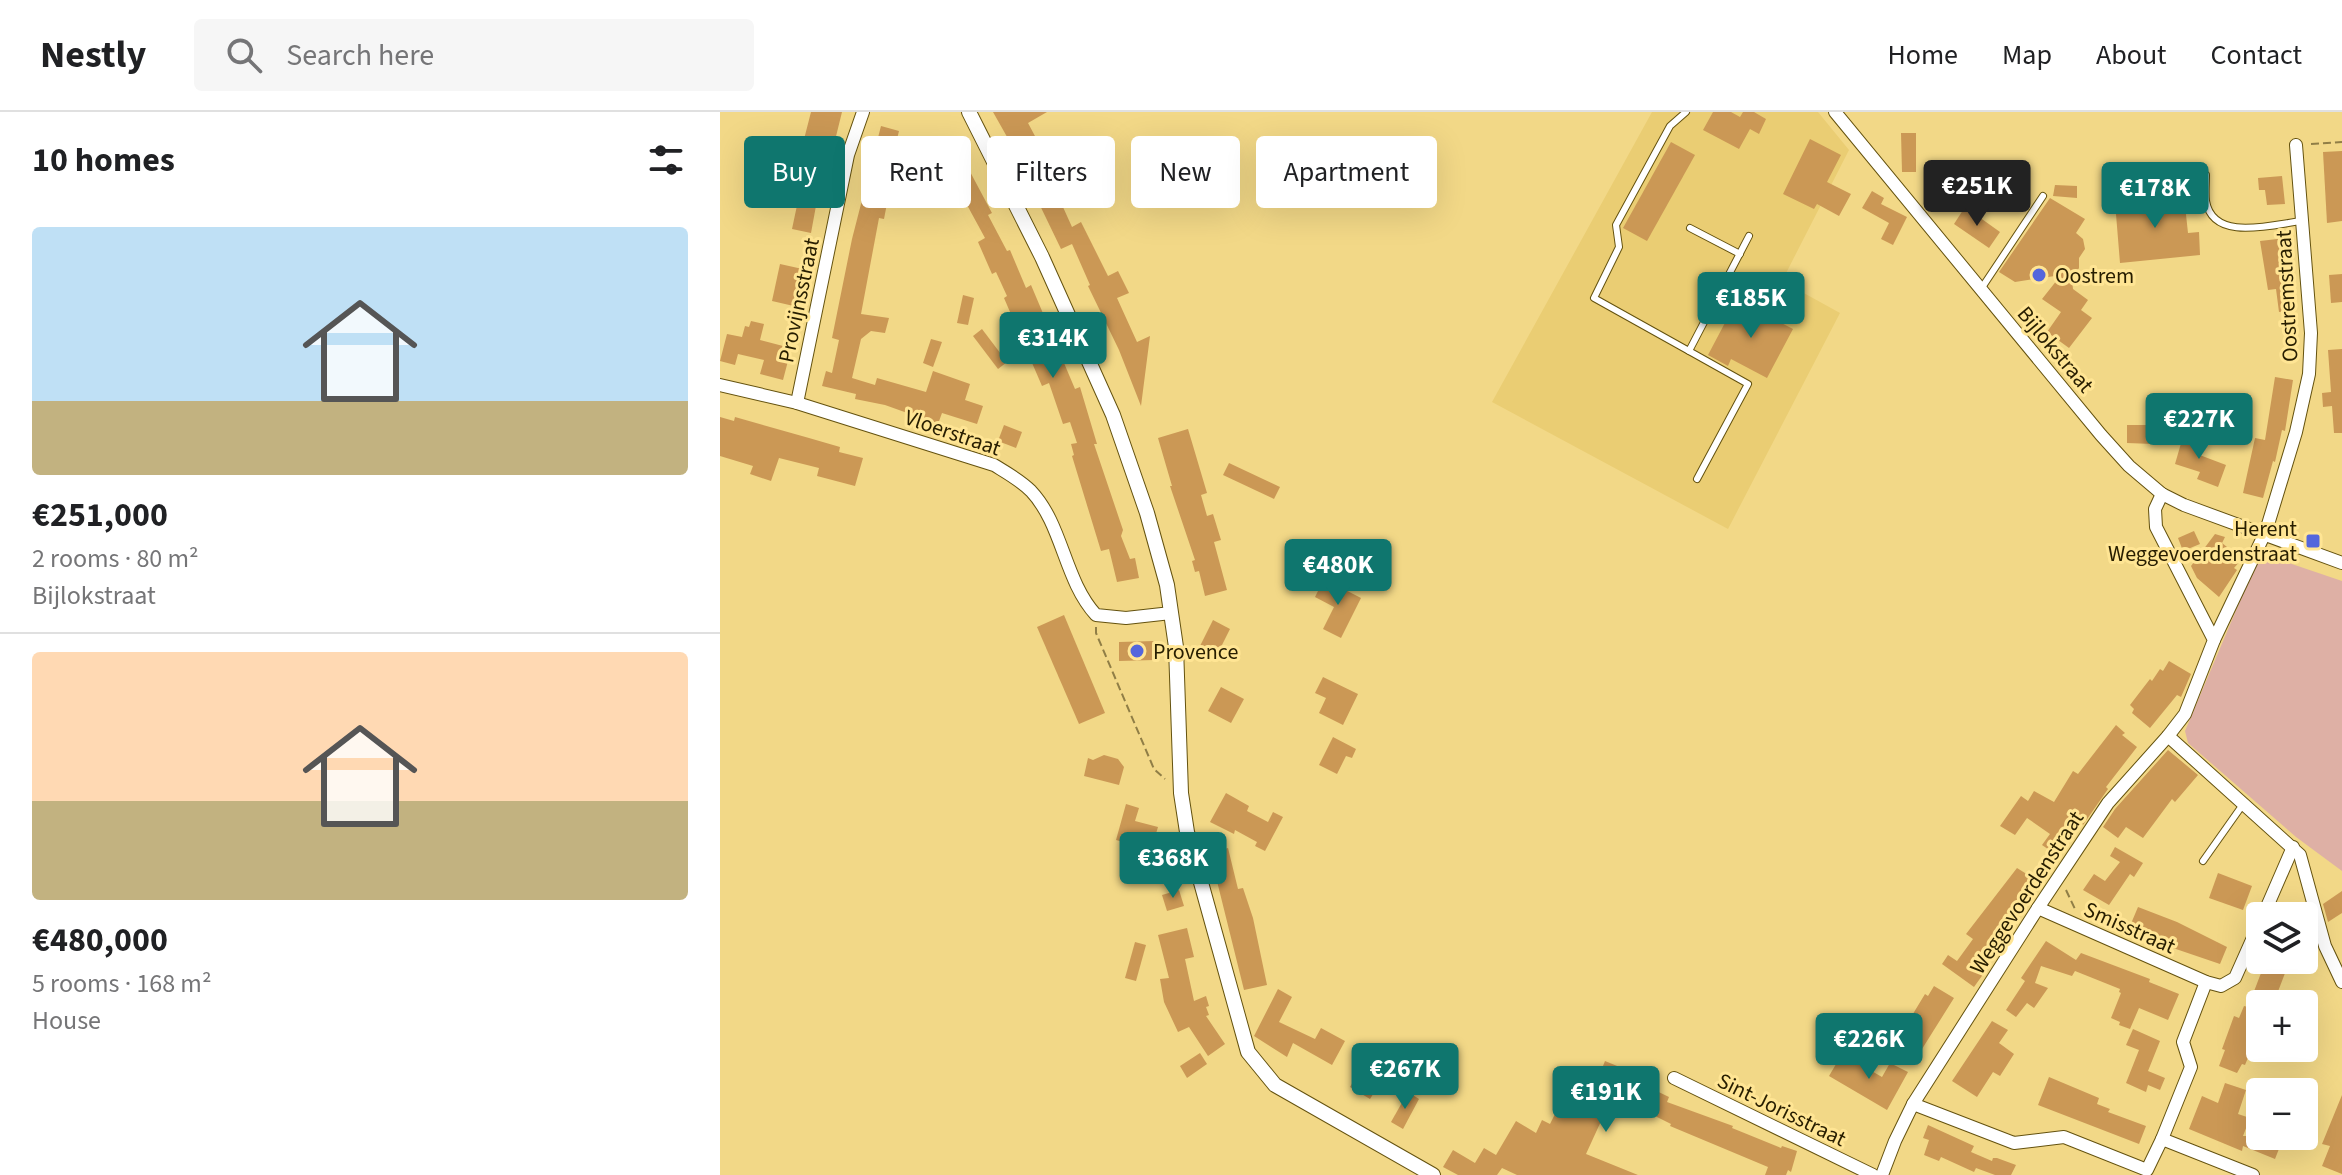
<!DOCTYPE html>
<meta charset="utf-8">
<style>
body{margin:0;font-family:"Source Sans 3",sans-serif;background:#f6f6f6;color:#202124;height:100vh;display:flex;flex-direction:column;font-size:30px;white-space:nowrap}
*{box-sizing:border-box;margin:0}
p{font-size:26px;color:#757577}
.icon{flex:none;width:44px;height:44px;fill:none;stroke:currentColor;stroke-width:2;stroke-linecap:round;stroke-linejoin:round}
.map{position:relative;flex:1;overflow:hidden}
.panel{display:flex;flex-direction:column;background:#fff;width:720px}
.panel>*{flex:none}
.banner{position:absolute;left:24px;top:24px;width:760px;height:72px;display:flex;gap:16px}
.tools{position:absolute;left:1526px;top:790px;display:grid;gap:16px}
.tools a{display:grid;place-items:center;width:72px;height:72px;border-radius:8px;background:#fff;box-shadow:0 8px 32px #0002;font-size:40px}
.price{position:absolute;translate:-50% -68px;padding:0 18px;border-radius:8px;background:#0f766e;color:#fff;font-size:26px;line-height:52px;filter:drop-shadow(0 2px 4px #0008)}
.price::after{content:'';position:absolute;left:50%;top:48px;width:24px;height:18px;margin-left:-12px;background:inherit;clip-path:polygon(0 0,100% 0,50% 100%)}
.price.selected{background:#222;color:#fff}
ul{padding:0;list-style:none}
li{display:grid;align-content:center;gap:16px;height:424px;padding:0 32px}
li+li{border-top:2px solid #e0e0e0}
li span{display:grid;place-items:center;height:248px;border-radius:8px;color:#555}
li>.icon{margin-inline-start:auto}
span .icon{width:144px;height:144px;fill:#fffc;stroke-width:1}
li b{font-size:34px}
h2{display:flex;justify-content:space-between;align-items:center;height:96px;padding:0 32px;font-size:34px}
.pill{padding:0 28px;border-radius:8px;background:#fff;box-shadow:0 8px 32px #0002;font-size:28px;line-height:72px}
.pill.selected{background:#0f766e;color:#fff}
header{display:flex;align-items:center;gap:48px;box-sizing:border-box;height:112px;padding:0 40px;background:#fff;border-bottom:2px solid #e0e0e0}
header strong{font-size:38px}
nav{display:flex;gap:44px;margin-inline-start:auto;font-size:28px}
.search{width:560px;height:72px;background:#f6f6f6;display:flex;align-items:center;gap:20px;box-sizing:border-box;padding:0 28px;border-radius:8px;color:#757577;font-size:30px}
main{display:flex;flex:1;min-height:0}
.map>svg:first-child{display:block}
.built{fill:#eacd73}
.green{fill:#deb0a5}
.building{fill:#cb9855}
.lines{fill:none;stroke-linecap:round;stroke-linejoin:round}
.service-casing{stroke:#64520f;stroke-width:8}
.minor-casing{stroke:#64520f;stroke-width:14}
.tertiary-casing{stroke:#64520f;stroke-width:16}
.path{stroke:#907e46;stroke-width:2;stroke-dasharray:8 4;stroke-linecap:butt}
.service{stroke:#fff;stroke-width:6}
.minor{stroke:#fff;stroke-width:12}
.tertiary{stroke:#fff;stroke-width:14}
.poi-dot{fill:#5466dc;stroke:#ffe594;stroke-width:3}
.labels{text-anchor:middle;stroke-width:6;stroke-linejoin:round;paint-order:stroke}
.poi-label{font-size:22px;fill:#281e00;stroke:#ffe594;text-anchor:start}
.street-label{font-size:22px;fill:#281e00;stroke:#ffe594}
</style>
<header>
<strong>Nestly</strong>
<div class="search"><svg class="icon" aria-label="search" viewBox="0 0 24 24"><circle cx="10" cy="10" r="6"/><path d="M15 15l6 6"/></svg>Search here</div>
<nav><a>Home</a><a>Map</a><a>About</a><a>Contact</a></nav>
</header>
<main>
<section class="panel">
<h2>10 homes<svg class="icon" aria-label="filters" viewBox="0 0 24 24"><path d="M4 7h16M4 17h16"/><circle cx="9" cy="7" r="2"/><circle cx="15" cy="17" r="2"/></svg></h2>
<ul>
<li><span style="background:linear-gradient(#bfe0f5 70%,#c2b280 0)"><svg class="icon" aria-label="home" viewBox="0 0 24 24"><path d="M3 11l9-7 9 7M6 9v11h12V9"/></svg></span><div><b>€251,000</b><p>2 rooms · 80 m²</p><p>Bijlokstraat</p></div></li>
<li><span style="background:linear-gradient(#ffd9b3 60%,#c2b280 0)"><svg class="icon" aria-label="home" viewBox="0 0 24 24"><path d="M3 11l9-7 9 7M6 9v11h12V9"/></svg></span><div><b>€480,000</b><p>5 rooms · 168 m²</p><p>House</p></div></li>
</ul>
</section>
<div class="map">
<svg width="1622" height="1063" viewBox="0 0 1622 1063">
<rect width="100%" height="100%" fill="#f2d887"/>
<path class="built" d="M 932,0 L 1098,0 L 1129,38 L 1062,169 L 1120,201 L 1008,417 L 772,290 Z"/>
<path class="green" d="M 1554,446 L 1622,469 L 1622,759 L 1576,725 L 1468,631 L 1465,619 L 1536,451 Z"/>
<g class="building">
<path d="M 91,0 L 122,0 L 104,73 L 100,72 L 91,121 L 72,117 L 79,84 L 79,79 L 74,78 L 77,63 L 82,64 L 87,41 L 81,39 Z"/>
<path d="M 273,0 L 327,0 L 308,11 L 338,67 L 341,66 L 348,80 L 338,84 L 352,115 L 361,110 L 388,164 L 398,159 L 409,181 L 397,186 L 417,230 L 430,224 L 421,294 L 399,238 L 368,174 L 370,173 L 352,132 L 341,137 L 313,79 L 317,78 Z"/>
<path d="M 993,0 L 1011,0 L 1020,5 L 1023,0 L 1034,0 L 1046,7 L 1039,22 L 1030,17 L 1019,37 L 983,18 Z"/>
<path d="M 161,14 L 179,19 L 177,27 L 172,29 L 177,31 L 165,80 L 169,81 L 164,107 L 159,106 L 141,202 L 169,206 L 165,221 L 151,219 L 141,227 L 132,266 L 155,273 L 157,266 L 206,280 L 213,259 L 250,272 L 245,288 L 263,294 L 257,312 L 222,301 L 218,312 L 165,293 L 135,287 L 136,282 L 102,274 L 106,259 L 112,261 L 119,228 L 112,226 L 132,127 Z"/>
<path d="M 1181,21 L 1196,21 L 1196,60 L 1182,60 Z"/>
<path d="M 1090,27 L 1121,43 L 1107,70 L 1131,82 L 1119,104 L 1097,92 L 1094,97 L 1063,82 Z"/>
<path d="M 951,30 L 975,43 L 927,129 L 903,116 Z"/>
<path d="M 208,39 L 220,42 L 214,64 L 201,61 Z"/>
<path d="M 1622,39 L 1622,109 L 1607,111 L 1603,40 Z"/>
<path d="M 247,54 L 272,101 L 268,103 L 287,139 L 290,138 L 306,176 L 311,173 L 355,277 L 360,275 L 377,332 L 374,332 L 403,418 L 401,424 L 410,447 L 415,446 L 419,466 L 397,470 L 389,437 L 381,439 L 352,344 L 354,343 L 351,332 L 357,331 L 350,310 L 343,312 L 329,271 L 322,274 L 284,186 L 287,184 L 276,160 L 272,162 L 258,130 L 265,126 L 234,69 L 240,65 L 237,59 Z"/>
<path d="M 1562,64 L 1565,92 L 1547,93 L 1545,78 L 1539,78 L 1538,66 Z"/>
<path d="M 1335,73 L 1357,74 L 1357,86 L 1333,84 Z"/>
<path d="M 1152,79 L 1164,86 L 1161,92 L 1187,105 L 1173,133 L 1161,127 L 1169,111 L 1142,96 Z"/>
<path d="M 1224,79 L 1226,100 L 1214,100 L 1210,95 L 1209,80 Z"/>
<path d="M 1464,84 L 1468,121 L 1479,120 L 1480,143 L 1400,151 L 1395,90 Z"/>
<path d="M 1330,86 L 1365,107 L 1356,121 L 1363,127 L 1365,137 L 1359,146 L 1359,156 L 1352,168 L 1353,177 L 1368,188 L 1361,198 L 1372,206 L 1349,236 L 1327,220 L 1341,200 L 1322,187 L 1341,163 L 1295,170 L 1279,160 Z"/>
<path d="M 1245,95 L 1280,120 L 1269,136 L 1234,112 Z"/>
<path d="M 1566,126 L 1574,198 L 1559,200 L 1556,177 L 1548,178 L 1540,129 Z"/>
<path d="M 60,152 L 87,158 L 78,195 L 52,189 Z"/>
<path d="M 1622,162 L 1622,190 L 1611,191 L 1609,163 Z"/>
<path d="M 243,183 L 254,186 L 248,213 L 237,211 Z"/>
<path d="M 1017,188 L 1073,217 L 1047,266 L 1011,247 L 1008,254 L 988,243 Z"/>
<path d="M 31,209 L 44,212 L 40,228 L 63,234 L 60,248 L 68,249 L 63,268 L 40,262 L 44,248 L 18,242 L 15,253 L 0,249 L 7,222 L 22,225 L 25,214 L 29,215 Z"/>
<path d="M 262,217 L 287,250 L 278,257 L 253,224 Z"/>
<path d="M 211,227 L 222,230 L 213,255 L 203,251 Z"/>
<path d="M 1622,237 L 1622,321 L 1614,321 L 1612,294 L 1603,295 L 1602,281 L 1611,280 L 1608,238 Z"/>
<path d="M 1555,265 L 1573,268 L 1565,319 L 1562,318 L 1555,350 L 1553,349 L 1543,386 L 1523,381 L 1535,326 L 1545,328 Z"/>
<path d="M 0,305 L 14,309 L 15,305 L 89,326 L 120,335 L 119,340 L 143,346 L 135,374 L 97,364 L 99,356 L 59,346 L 51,369 L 30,362 L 33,354 L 0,344 Z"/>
<path d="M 284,313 L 302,320 L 296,336 L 278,329 Z"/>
<path d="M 1407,313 L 1433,313 L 1433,332 L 1407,331 Z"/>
<path d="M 468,317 L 487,381 L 481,383 L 487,404 L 493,402 L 501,428 L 494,430 L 507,478 L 485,484 L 479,459 L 475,460 L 472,449 L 475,448 L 450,374 L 452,374 L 438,326 Z"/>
<path d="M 1464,321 L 1481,327 L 1477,342 L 1506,353 L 1498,375 L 1477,367 L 1480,360 L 1455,352 Z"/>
<path d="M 509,351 L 560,375 L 554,387 L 503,363 Z"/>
<path d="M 1474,419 L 1480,432 L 1463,439 L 1458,426 Z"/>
<path d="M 1495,422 L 1505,425 L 1502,431 L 1522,447 L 1514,456 L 1517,458 L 1499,485 L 1477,466 L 1471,454 Z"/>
<path d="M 604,467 L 641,486 L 621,526 L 603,517 L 614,495 L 595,485 Z"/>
<path d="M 344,503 L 385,601 L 359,612 L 317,515 Z"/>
<path d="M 493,508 L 510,517 L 496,545 L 479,536 Z"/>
<path d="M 434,529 L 434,548 L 399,549 L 399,530 Z"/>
<path d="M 1449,549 L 1471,562 L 1461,585 L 1457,583 L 1430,616 L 1412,601 L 1414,597 L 1410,593 L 1430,567 L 1432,569 L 1440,557 L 1443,559 Z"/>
<path d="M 603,565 L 638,582 L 623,613 L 599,601 L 606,586 L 595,581 Z"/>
<path d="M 501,575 L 524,587 L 511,611 L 488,599 Z"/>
<path d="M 1396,613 L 1405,621 L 1402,623 L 1417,635 L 1386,675 L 1388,677 L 1363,713 L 1360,711 L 1338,744 L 1322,733 L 1330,722 L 1307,706 L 1295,723 L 1280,714 L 1301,684 L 1308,689 L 1314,679 L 1334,690 L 1353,659 L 1358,662 Z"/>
<path d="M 613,625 L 636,637 L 632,646 L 626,644 L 617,662 L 599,653 Z"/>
<path d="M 1448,638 L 1478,663 L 1455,690 L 1452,687 L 1423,726 L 1406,715 L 1398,726 L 1383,715 L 1395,697 Z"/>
<path d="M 384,643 L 398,647 L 404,655 L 399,673 L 364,664 L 368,646 L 373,648 Z"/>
<path d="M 506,681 L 529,694 L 527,699 L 548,710 L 553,700 L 563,705 L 545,739 L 535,734 L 537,730 L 515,718 L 514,722 L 490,710 Z"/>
<path d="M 406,692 L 419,696 L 415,709 L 438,715 L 431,738 L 396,728 Z"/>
<path d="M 1395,735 L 1423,751 L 1414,765 L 1410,762 L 1389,793 L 1363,778 L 1374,762 L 1385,769 L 1400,750 L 1390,744 Z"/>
<path d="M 508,736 L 518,777 L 523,776 L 533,806 L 547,873 L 524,878 L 490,741 Z"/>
<path d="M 1297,756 L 1313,766 L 1258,846 L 1269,854 L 1254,875 L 1222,852 L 1228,843 L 1237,849 L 1253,827 L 1246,822 Z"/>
<path d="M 1498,761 L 1532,774 L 1523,798 L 1489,786 Z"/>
<path d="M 459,778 L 464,794 L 447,799 L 442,783 Z"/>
<path d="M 1622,779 L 1622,801 L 1608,810 L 1603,792 Z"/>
<path d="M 1418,795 L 1457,810 L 1507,835 L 1500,852 L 1453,836 L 1455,831 L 1410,814 Z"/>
<path d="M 467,816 L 474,845 L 465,847 L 474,889 L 486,884 L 489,894 L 486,895 L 489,903 L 486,904 L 505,932 L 488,944 L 469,915 L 458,920 L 444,890 L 440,867 L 449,866 L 438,823 Z"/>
<path d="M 1326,829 L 1356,848 L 1361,841 L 1430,867 L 1429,870 L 1459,882 L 1448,908 L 1419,896 L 1410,917 L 1399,913 L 1400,910 L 1391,906 L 1401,881 L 1399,880 L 1400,877 L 1355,859 L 1352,864 L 1321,854 L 1315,871 L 1328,876 L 1314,896 L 1307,891 L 1296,905 L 1286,898 L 1305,869 L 1301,866 Z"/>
<path d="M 415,830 L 426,833 L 416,869 L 405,866 Z"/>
<path d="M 1546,848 L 1570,848 L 1554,890 L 1540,885 L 1540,930 L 1535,928 L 1525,953 L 1522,952 L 1517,961 L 1499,954 L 1505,938 L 1502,937 L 1514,904 L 1519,906 L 1524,894 L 1528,895 Z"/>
<path d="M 1214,874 L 1234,886 L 1202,937 L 1183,925 L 1188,917 L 1185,915 L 1205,882 L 1208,884 Z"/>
<path d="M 558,877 L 572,885 L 559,910 L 595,927 L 601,916 L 625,929 L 612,953 L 573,931 L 567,945 L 534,924 Z"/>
<path d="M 1272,909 L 1288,918 L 1279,931 L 1294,942 L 1280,964 L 1273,960 L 1257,985 L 1232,969 Z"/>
<path d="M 1413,917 L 1440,929 L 1428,959 L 1445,966 L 1440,978 L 1428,973 L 1426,980 L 1406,971 L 1419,938 L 1406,933 Z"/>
<path d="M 480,941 L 487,952 L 467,966 L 460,954 Z"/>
<path d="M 1122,942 L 1162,965 L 1170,951 L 1188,960 L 1167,998 L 1109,964 Z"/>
<path d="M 885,949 L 902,956 L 896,968 L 917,977 L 920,971 L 949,985 L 947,990 L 1013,1014 L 1012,1016 L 1061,1036 L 1062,1034 L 1077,1039 L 1071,1060 L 1068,1058 L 1066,1063 L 1045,1063 L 1048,1055 L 950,1014 L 951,1012 L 893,983 L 866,1042 L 918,1063 L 797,1063 L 782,1056 L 777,1063 L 738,1063 L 723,1055 L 733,1038 L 755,1051 L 764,1036 L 776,1043 L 796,1009 L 816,1021 L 822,1008 L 830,1012 L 859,954 L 879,964 Z"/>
<path d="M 644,950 L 660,960 L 657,965 L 662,968 L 650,987 L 630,975 Z"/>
<path d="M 1329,965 L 1379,986 L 1377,992 L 1390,997 L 1388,1000 L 1426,1014 L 1419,1032 L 1318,993 Z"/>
<path d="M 1505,971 L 1526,978 L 1518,1002 L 1530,1006 L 1523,1024 L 1564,1024 L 1555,1047 L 1523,1034 L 1522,1039 L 1469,1017 L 1482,984 L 1498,991 Z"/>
<path d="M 688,980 L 699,987 L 683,1017 L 671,1010 Z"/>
<path d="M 1622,983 L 1622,1062 L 1602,1054 L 1610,1034 L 1602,1032 Z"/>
<path d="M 1208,1013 L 1254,1034 L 1251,1040 L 1272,1049 L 1273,1046 L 1277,1046 L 1296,1053 L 1291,1063 L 1275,1063 L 1256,1056 L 1254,1060 L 1221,1045 L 1219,1049 L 1204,1043 L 1209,1028 L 1203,1026 Z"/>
</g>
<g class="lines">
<g class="service-casing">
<g id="service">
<path d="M 966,0 L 950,14 L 896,113 L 899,135 L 874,186 L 969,239 L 1029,124"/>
<path d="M 1486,63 C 1486,71 1485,81 1486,89 C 1493,131 1554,112 1582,109"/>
<path d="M 970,116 L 1020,142"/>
<path d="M 1261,177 L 1323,84"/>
<path d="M 969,239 L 1028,272 L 977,367"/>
<path d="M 1483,749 L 1524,691"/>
</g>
</g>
<g class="minor-casing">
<g id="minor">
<path d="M 1115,0 L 1381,323 L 1409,354 L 1442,382 L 1464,393 L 1622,451"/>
<path d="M 0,273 L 77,291 L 274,353 C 287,361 300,368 311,379 C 343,413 344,468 376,503 L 406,506 L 451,501"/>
<path d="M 77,291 L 128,43 L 143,0"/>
<path d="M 1494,528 L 1546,419 L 1576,320 L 1589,262 L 1591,221 L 1576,33"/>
<path d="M 1448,624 L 1580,743 L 1605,834 L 1622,870"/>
<path d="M 1318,796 L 1486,870 L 1501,874 L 1515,866 L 1540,810"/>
<path d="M 1543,804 L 1573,735"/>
<path d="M 954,966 L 1153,1063"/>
<path d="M 1193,992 L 1294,1031 L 1344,1025 L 1427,1058 L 1442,1027 L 1533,1063"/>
<path d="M 1442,1027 L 1471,955 L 1463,930 L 1486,870"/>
<path d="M 1162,1063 L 1175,1029 L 1193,992 L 1318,796 L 1388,691 L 1448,624 L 1465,602 L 1494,528 L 1436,415 L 1435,397 L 1442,382"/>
</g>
</g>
<g class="tertiary-casing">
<path id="tertiary" d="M 249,0 L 322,145 L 393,303 L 427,401 L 447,473 L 456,535 L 461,681 L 467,720 L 528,940 L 555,973 L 713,1063"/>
</g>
<g class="path">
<path d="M 1591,32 L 1622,30"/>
<path d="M 376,515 L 376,521 L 434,657 L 445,667"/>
<path d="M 1346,778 L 1355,797"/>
</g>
<use href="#service" class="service"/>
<use href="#minor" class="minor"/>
<use href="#tertiary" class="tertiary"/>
</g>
<g class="poi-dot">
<circle cx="1319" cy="163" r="8"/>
<rect x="1585" y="421" width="16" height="16" rx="4"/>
<circle cx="417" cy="539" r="8"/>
</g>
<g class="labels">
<g class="poi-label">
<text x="1335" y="171">Oostrem</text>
<text x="1577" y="424" text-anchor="end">Herent<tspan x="1577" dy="25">Weggevoerdenstraat</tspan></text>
<text x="433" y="547">Provence</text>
</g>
<g class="street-label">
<text transform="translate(1566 184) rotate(-93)" y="8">Oostremstraat</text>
<text transform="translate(78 188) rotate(-78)" y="8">Provijnsstraat</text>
<text transform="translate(1336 237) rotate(50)" y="8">Bijlokstraat</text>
<text transform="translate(233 320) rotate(19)" y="8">Vloerstraat</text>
<text transform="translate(1306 780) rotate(-57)" y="8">Weggevoerdenstraat</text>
<text transform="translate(1410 815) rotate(24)" y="8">Smisstraat</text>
<text transform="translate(1062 997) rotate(26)" y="8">Sint-Jorisstraat</text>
</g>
</g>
</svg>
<div class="tools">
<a><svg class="icon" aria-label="layers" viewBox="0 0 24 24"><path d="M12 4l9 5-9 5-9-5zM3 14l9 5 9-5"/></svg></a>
<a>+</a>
<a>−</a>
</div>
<b class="price selected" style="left:1257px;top:116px">€251K</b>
<b class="price" style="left:1435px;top:118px">€178K</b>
<b class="price" style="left:1031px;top:228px">€185K</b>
<b class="price" style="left:333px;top:268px">€314K</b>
<b class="price" style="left:1479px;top:349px">€227K</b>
<b class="price" style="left:618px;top:495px">€480K</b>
<b class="price" style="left:453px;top:788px">€368K</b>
<b class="price" style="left:1149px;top:969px">€226K</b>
<b class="price" style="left:685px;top:999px">€267K</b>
<b class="price" style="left:886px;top:1022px">€191K</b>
<div class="banner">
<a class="pill selected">Buy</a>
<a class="pill">Rent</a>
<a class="pill">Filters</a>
<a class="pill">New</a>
<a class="pill">Apartment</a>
</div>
</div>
</main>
